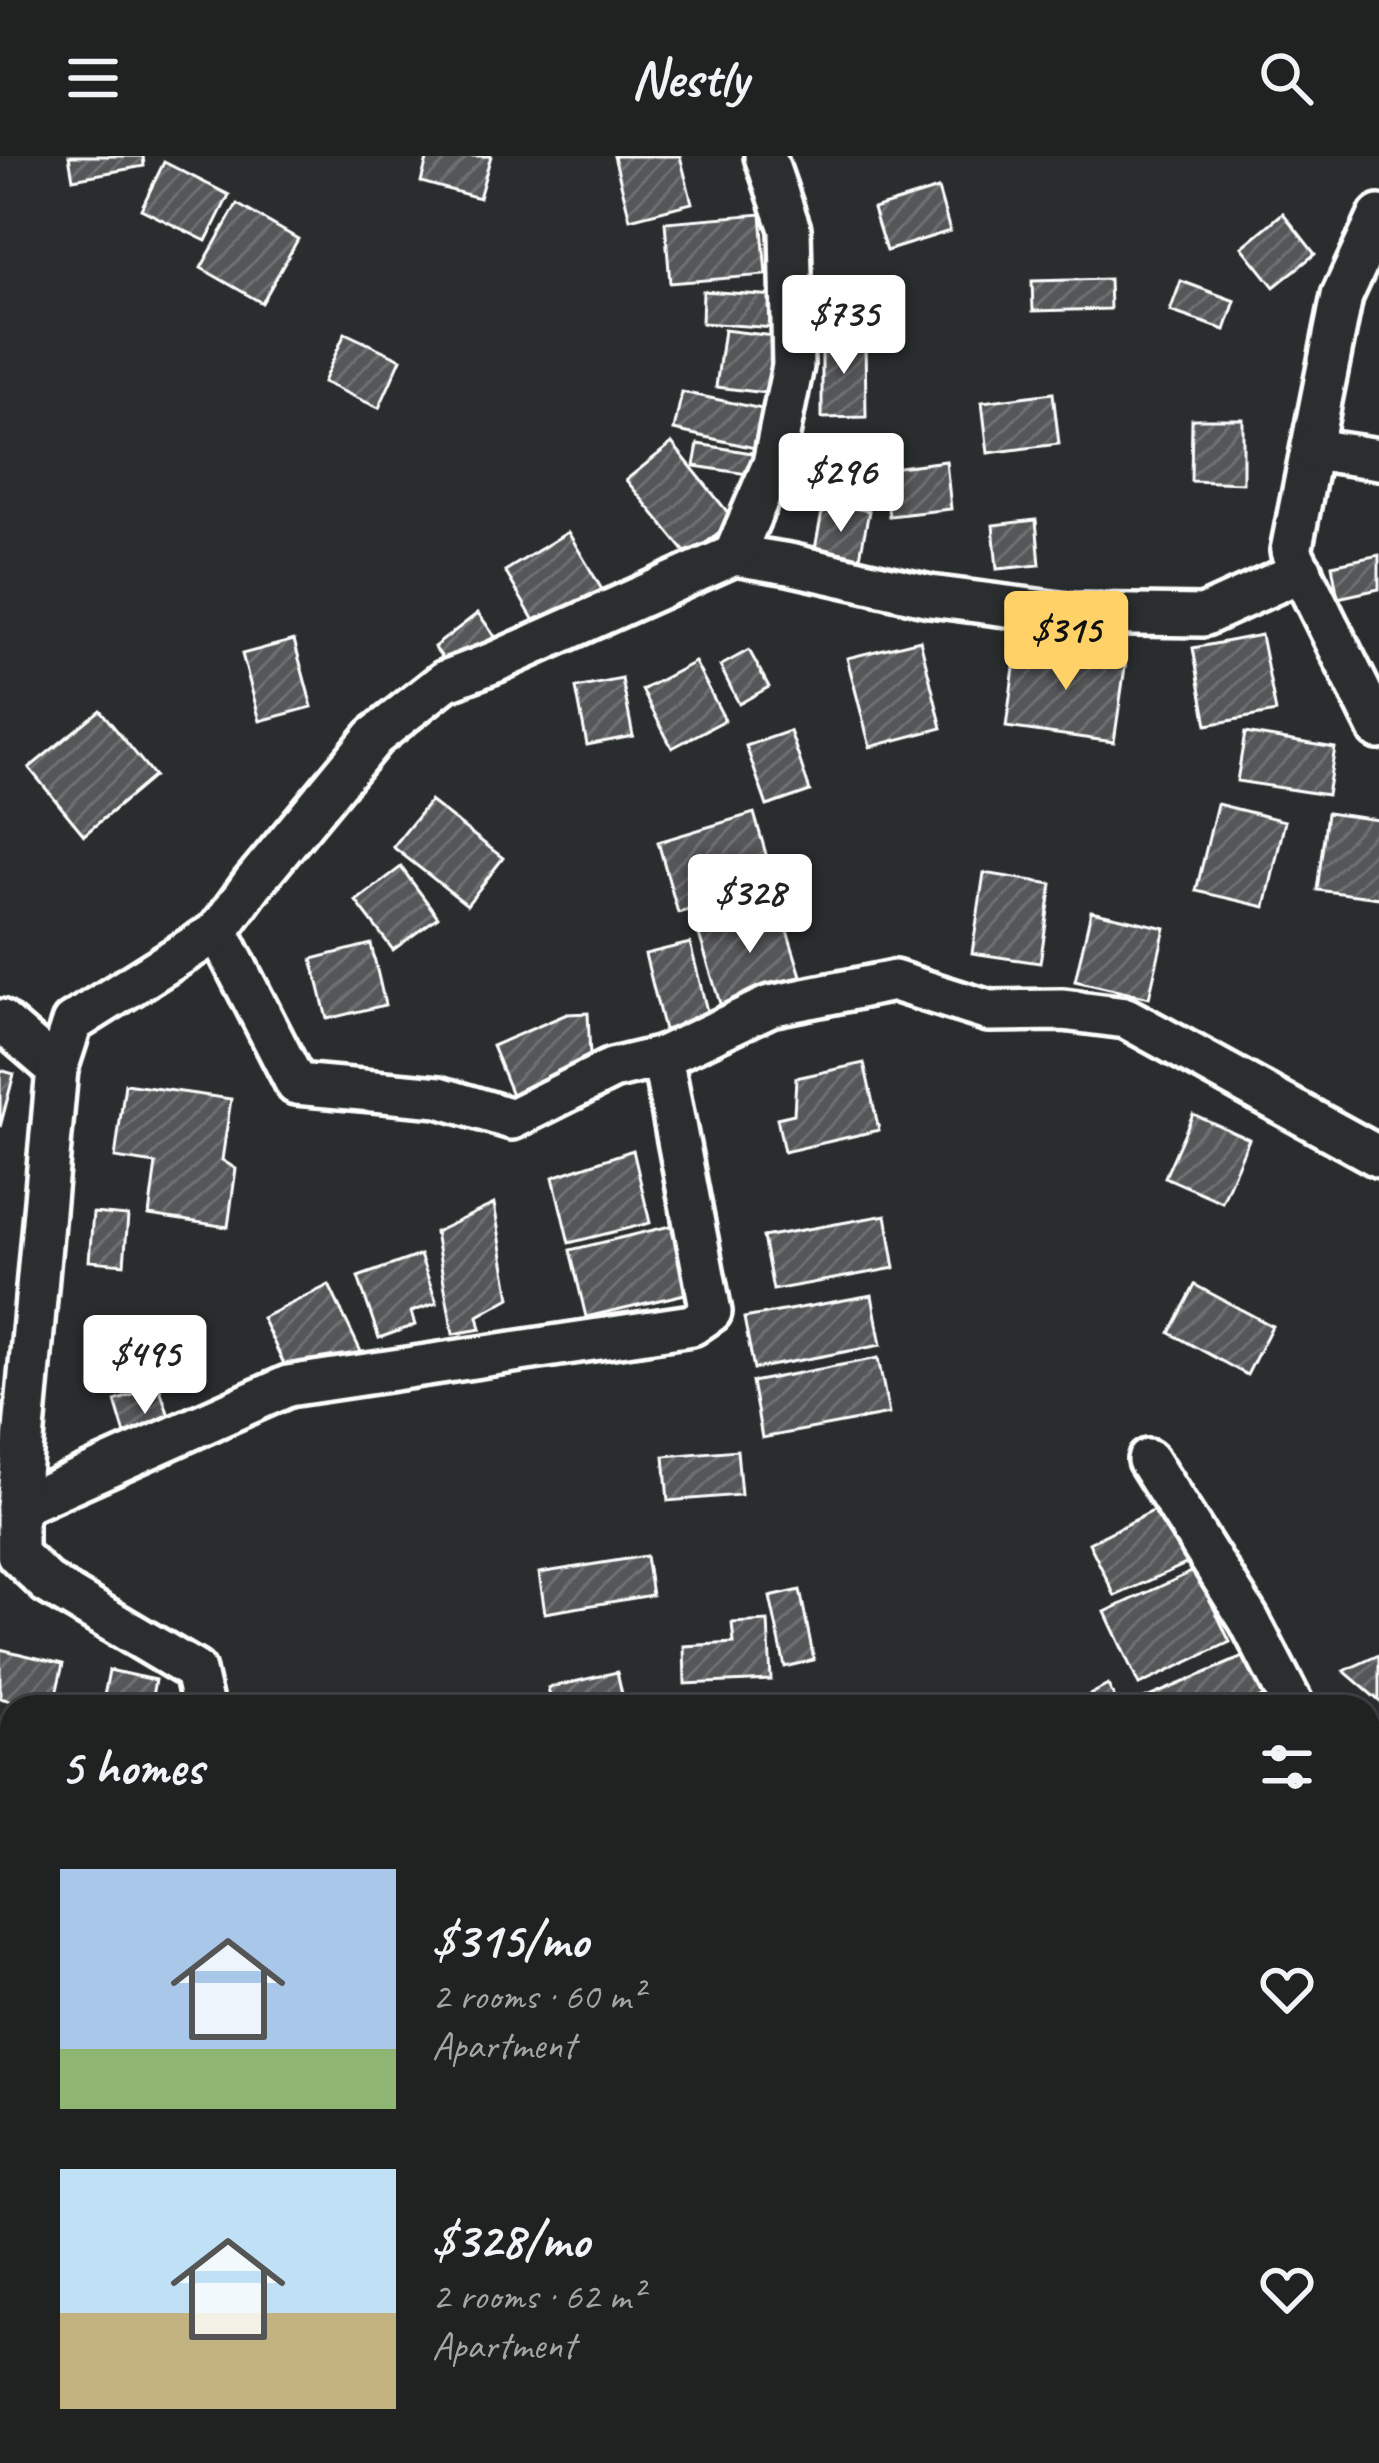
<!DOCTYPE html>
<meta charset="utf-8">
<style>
body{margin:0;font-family:Caveat,sans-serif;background:#2d2f2f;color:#f1f3f6;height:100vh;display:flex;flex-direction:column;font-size:45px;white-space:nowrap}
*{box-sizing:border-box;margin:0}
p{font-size:39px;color:#a2a4a5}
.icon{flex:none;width:66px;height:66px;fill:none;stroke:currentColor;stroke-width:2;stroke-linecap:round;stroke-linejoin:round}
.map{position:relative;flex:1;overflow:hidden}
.panel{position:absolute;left:0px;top:1539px;width:1380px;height:768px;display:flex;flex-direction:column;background:#202222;border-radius:36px 36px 0 0;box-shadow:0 3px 9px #0004,0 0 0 3px #3d3f40}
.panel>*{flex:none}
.price{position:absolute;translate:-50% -102px;padding:0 27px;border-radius:12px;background:#fff;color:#222;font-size:39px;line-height:78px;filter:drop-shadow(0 3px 6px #0008)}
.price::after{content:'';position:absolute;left:50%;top:72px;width:36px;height:27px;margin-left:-18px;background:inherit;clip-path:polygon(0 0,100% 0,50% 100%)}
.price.current{background:#ffd166;color:#111}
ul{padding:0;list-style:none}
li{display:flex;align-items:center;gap:36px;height:300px;padding:0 60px}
li span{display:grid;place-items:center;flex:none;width:336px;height:240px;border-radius:0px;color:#555}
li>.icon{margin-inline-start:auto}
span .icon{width:144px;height:144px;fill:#fffc;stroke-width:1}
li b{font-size:51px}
h2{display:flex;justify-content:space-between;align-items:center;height:144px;padding:0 60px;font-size:51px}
header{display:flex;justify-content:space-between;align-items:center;height:156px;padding:0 60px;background:#202222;font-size:54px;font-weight:700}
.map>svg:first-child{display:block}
.building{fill:url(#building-hatch);stroke:#fff;stroke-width:3}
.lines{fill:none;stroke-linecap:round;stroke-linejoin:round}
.minor-casing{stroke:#fff;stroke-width:48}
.minor{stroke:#2a2d2e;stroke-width:39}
</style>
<header><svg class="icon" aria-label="menu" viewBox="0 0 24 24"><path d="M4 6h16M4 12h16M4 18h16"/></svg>Nestly<svg class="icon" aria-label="search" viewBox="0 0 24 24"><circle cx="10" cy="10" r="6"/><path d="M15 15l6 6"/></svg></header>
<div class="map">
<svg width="1379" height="2307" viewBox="0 0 1379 2307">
<defs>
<pattern id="building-hatch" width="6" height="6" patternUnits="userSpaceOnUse" patternTransform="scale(3)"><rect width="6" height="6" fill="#555758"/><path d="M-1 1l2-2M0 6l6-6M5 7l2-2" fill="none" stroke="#6e7071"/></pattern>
</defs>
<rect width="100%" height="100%" fill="#2a2d2e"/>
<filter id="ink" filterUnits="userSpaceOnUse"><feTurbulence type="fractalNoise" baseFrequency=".00833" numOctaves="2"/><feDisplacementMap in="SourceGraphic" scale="24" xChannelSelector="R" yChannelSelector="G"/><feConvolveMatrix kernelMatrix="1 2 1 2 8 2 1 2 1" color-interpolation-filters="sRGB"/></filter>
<g filter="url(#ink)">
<g class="building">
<path d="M 69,0 L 143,0 L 144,10 L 73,23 Z"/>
<path d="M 428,0 L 491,0 L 479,42 L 421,26 Z"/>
<path d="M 614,0 L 680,0 L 692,47 L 630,63 Z"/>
<path d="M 164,6 L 229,39 L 206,85 L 141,53 Z"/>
<path d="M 938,33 L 950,75 L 886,95 L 873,53 Z"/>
<path d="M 237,48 L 298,83 L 262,147 L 201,112 Z"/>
<path d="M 1283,57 L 1315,98 L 1274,131 L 1242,91 Z"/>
<path d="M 761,58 L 766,119 L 670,127 L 665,66 Z"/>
<path d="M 1109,123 L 1110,153 L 1033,155 L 1032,125 Z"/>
<path d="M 1181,125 L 1235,145 L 1225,174 L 1170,155 Z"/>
<path d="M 703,135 L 777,140 L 775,172 L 702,167 Z"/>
<path d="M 724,174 L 781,181 L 774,238 L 716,231 Z"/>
<path d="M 345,177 L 401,203 L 379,252 L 323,226 Z"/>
<path d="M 822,180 L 865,180 L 866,261 L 822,262 Z"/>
<path d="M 682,236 L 776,256 L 768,295 L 674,274 Z"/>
<path d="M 1053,237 L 1059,288 L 988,297 L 982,246 Z"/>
<path d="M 1192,263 L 1243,263 L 1243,327 L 1191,325 Z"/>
<path d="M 672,287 L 734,364 L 689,401 L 626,324 Z"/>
<path d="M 698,288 L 764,299 L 761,320 L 694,310 Z"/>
<path d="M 946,305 L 951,353 L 889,360 L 883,313 Z"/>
<path d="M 824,346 L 869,355 L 858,411 L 813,403 Z"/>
<path d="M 1036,364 L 1040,409 L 997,413 L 993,369 Z"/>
<path d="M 568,376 L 604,437 L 540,475 L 505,415 Z"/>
<path d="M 1379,399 L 1379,433 L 1338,442 L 1332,409 Z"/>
<path d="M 478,457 L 500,487 L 457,520 L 434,491 Z"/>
<path d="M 1261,479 L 1276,556 L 1207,569 L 1193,492 Z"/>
<path d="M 294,484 L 312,551 L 260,565 L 242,498 Z"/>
<path d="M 920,484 L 942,572 L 870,591 L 847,502 Z"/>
<path d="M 1017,489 L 1126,504 L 1114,586 L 1006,571 Z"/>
<path d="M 749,494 L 769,531 L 739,548 L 720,510 Z"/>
<path d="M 695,506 L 725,564 L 672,592 L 642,534 Z"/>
<path d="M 622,523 L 633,580 L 587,589 L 576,532 Z"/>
<path d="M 100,554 L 154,620 L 84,679 L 29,612 Z"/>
<path d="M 790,575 L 810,635 L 767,650 L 746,590 Z"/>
<path d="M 1245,577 L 1335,592 L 1327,639 L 1237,625 Z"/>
<path d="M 430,645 L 503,702 L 467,749 L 393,691 Z"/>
<path d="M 1217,648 L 1285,665 L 1265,751 L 1196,735 Z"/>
<path d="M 754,657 L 775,729 L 678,757 L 658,686 Z"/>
<path d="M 1327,657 L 1379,664 L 1379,742 L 1317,734 Z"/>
<path d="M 401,711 L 438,761 L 393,794 L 356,745 Z"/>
<path d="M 984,717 L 1052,728 L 1040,807 L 972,797 Z"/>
<path d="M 779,749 L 803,826 L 721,851 L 698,775 Z"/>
<path d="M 1091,755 L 1165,772 L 1149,842 L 1075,825 Z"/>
<path d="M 690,787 L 709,863 L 664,874 L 645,798 Z"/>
<path d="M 371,788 L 385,849 L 327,863 L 312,803 Z"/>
<path d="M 588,857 L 591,922 L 518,953 L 492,890 L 567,858 Z"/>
<path d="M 864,907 L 879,974 L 784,996 L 777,962 L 794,958 L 796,922 Z"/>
<path d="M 0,914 L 14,918 L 0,971 Z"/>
<path d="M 125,928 L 231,943 L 222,1004 L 236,1013 L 228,1071 L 149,1059 L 156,1008 L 115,1002 Z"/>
<path d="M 1193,958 L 1249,983 L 1222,1046 L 1165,1021 Z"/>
<path d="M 633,994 L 650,1067 L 569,1087 L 553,1021 Z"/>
<path d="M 494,1048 L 510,1142 L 478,1160 L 481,1173 L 453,1178 L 435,1076 Z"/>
<path d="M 93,1057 L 128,1060 L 124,1108 L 89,1105 Z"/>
<path d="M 886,1059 L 895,1112 L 773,1134 L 763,1081 Z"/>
<path d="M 674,1069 L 685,1138 L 586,1161 L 570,1094 Z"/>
<path d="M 420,1099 L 437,1147 L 411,1156 L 415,1169 L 379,1182 L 358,1121 Z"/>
<path d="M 329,1129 L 364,1202 L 287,1214 L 262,1162 Z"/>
<path d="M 1195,1129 L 1272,1170 L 1247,1219 L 1170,1177 Z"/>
<path d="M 872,1139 L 881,1189 L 754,1213 L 744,1162 Z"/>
<path d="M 878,1202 L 889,1258 L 762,1282 L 752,1226 Z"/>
<path d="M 159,1230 L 175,1278 L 129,1292 L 115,1245 Z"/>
<path d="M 737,1294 L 741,1339 L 668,1345 L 664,1300 Z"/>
<path d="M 1157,1353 L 1190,1406 L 1115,1440 L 1089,1387 Z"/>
<path d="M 646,1400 L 652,1439 L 545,1457 L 539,1417 Z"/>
<path d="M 1196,1414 L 1230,1486 L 1139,1529 L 1105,1456 Z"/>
<path d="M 800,1434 L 814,1504 L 785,1511 L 770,1441 Z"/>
<path d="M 768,1465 L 771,1524 L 685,1528 L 684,1490 L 734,1487 L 732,1467 Z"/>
<path d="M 0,1493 L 63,1508 L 53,1551 L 35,1551 L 0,1542 Z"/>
<path d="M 1250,1498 L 1267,1539 L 1239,1551 L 1140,1551 L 1137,1546 Z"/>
<path d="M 1379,1499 L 1379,1545 L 1344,1515 Z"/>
<path d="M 109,1514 L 155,1524 L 150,1551 L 102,1551 Z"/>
<path d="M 617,1516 L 625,1551 L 552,1551 L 548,1532 Z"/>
<path d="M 1108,1529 L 1119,1551 L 1065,1551 L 1082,1543 Z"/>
<path d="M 1379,1918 L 1379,2004 L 1377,2004 L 1368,1968 L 1368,1921 Z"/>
<path d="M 0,2143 L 12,2145 L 12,2232 L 0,2231 Z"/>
<path d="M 1368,2220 L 1379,2222 L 1379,2252 L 1370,2287 Z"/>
<path d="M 1063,2295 L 1139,2295 L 1133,2307 L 1061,2307 Z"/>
</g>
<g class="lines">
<g class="minor-casing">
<g id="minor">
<path d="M 1379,60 L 1342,140 L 1291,395 L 1379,573"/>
<path d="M 1312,293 L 1379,303"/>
<path d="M 734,399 L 789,408 L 930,440 L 1068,458 L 1203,460 L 1302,415"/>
<path d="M 218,775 L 296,928 L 439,941 L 512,963 L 612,913 L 662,901"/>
<path d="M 0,864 L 57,913"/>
<path d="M 1148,1304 L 1249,1464 L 1294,1551"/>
<path d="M 17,1351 L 288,1230 L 692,1169 L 711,1156 L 662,901 L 770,850 L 894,825 L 989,855 L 1063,854 L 1126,862 L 1379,1001"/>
<path d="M 203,1551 L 195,1515 L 47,1427 L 17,1398 L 17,1351 L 57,913 L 72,867 L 218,775 L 253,727 L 374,581 L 445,525 L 495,506 L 734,399 L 773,308 L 793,210 L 790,73 L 765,0"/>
<path d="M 1368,1691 L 1379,1712"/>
<path d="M 1368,2014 L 1379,2014"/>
<path d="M 0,2055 L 12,2051"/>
<path d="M 508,2295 L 508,2302 L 586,2307"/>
<path d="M 1150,2307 L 1158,2295"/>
</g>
</g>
<use href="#minor" class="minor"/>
</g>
</g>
</svg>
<b class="price" style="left:844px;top:221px">$735</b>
<b class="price" style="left:841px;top:379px">$296</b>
<b class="price current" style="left:1066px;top:537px">$315</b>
<b class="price" style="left:750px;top:800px">$328</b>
<b class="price" style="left:145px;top:1261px">$495</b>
<section class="panel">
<h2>5 homes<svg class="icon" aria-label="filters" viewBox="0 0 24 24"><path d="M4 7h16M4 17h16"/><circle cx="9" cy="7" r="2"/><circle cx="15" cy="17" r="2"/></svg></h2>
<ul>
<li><span style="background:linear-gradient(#a9c7e8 75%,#8fb573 0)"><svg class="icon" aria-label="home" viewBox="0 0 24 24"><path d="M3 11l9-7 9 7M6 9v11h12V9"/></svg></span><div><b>$315/mo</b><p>2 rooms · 60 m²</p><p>Apartment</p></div><svg class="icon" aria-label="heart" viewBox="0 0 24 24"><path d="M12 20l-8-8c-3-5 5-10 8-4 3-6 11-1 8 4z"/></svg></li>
<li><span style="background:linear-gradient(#bfe0f5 60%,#c2b280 0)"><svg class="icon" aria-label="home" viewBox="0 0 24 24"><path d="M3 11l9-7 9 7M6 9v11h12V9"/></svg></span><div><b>$328/mo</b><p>2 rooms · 62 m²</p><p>Apartment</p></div><svg class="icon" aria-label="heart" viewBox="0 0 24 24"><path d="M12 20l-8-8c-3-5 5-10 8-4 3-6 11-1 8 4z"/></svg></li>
</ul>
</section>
</div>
